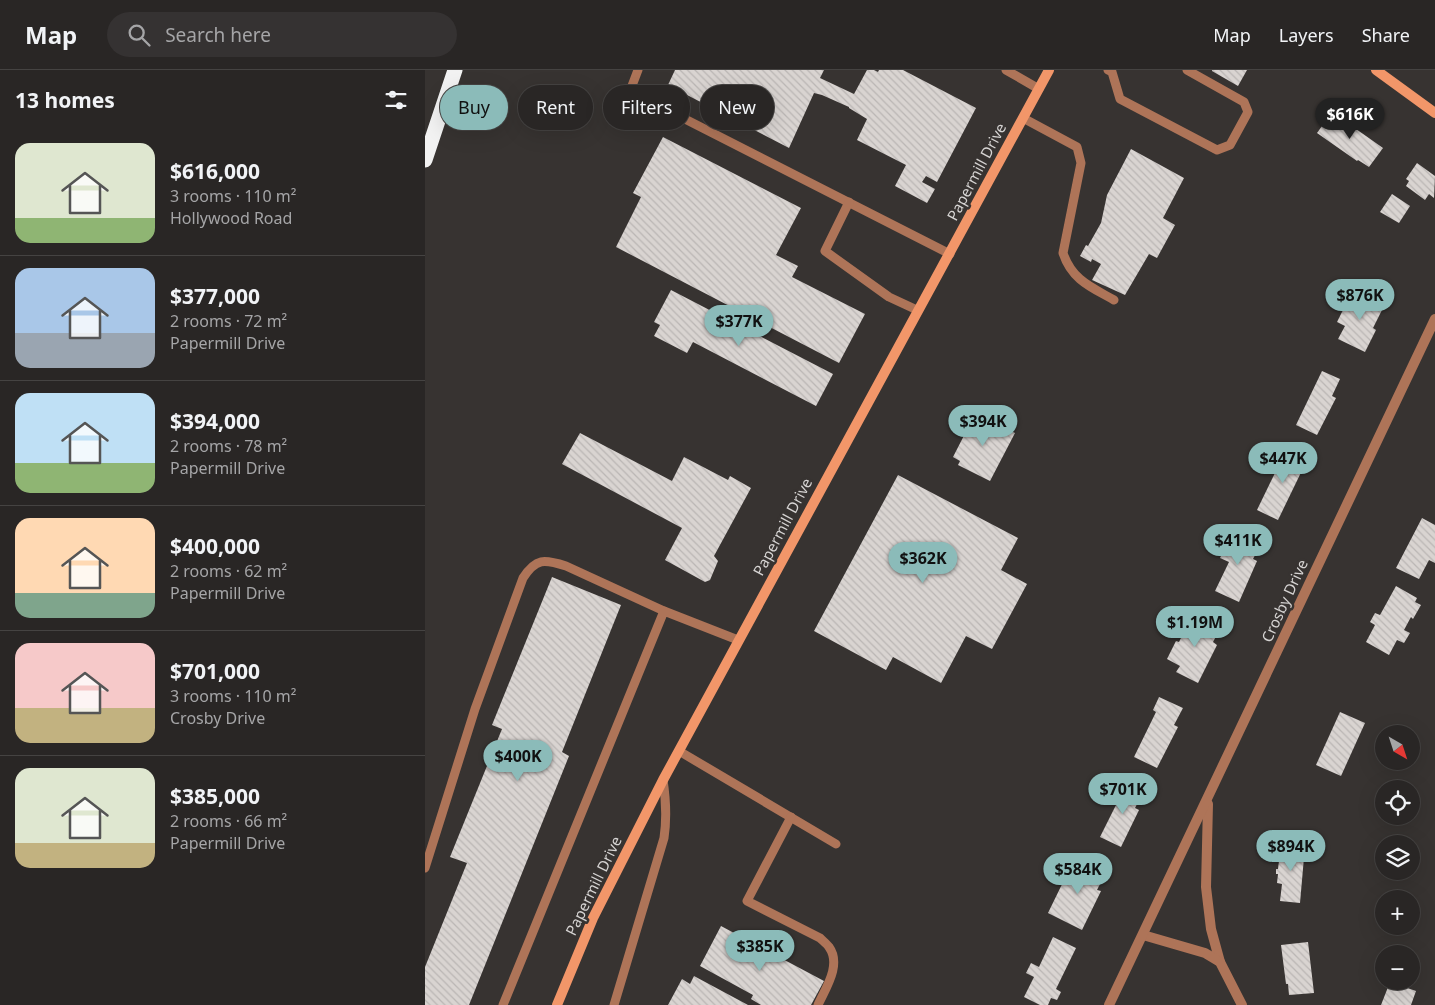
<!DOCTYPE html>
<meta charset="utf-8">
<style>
body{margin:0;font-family:"Noto Sans",sans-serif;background:#353232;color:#f1f3f6;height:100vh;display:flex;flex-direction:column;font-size:19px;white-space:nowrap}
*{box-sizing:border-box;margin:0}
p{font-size:16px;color:#a5a5a7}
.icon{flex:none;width:28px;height:28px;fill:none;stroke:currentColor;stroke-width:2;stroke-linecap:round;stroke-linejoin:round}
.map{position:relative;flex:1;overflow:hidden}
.sheet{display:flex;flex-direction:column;background:#292625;width:425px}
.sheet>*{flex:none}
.top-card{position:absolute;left:15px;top:15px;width:475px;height:45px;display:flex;gap:10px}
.needle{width:32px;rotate:141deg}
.tools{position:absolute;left:950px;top:655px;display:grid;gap:10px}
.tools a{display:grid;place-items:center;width:45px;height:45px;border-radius:50%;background:#292625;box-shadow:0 5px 20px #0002,0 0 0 1px #454342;font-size:25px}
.price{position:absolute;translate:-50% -42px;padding:0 11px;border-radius:18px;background:#8bbbb9;color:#111;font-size:16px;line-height:32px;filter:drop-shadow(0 1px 2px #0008)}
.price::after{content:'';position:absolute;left:50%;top:30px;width:15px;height:11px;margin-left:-8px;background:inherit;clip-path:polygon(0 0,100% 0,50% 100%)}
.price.on{background:#222;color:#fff}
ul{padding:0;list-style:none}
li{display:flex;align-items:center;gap:15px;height:125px;padding:0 15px}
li+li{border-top:1px solid #454342}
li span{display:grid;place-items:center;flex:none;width:140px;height:100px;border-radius:15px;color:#555}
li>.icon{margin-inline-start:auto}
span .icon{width:60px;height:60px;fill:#fffc;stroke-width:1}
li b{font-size:21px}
h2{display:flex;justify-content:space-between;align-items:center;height:60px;padding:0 15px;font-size:21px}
.chip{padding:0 18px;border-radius:22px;background:#292625;box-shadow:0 5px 20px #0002,0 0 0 1px #454342;font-size:18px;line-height:45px}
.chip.on{background:#8bbbb9;color:#111}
header{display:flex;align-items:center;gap:30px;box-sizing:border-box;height:70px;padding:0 25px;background:#292625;border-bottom:1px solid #454342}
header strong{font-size:24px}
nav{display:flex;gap:28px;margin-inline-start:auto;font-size:18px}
.search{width:350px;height:45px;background:#353232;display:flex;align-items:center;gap:12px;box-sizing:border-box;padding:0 18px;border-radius:28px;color:#a5a5a7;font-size:19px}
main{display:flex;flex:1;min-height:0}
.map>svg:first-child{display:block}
.building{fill:url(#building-back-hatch)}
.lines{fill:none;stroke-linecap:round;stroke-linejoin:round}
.lane{stroke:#ae7458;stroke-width:9}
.street{stroke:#ae7458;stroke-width:10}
.secondary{stroke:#f29669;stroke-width:10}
.highway{stroke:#f2f2f2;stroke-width:15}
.labels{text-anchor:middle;stroke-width:5;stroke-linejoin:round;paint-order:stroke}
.street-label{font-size:15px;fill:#d6d4d3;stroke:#373331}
</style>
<header>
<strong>Map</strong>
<div class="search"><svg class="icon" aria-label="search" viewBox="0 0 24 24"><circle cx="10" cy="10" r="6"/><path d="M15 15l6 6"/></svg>Search here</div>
<nav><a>Map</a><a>Layers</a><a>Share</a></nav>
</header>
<main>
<section class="sheet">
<h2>13 homes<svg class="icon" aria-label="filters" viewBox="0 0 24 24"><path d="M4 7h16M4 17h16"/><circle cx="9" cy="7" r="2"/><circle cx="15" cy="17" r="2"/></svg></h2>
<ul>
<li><span style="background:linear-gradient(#dfe7d0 75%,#8fb573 0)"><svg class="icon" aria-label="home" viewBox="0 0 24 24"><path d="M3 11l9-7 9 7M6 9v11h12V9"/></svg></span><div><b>$616,000</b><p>3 rooms · 110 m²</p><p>Hollywood Road</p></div></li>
<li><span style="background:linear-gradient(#a9c7e8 65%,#9aa5b1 0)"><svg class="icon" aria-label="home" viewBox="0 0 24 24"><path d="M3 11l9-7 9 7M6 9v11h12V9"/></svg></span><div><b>$377,000</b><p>2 rooms · 72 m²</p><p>Papermill Drive</p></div></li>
<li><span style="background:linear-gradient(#bfe0f5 70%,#8fb573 0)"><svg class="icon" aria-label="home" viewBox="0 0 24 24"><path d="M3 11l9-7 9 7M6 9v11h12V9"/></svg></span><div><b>$394,000</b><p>2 rooms · 78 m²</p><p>Papermill Drive</p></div></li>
<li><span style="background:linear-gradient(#ffd9b3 75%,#7fa58c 0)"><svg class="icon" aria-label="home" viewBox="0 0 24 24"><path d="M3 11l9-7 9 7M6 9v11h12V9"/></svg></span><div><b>$400,000</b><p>2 rooms · 62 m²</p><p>Papermill Drive</p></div></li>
<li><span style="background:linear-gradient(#f6c9c9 65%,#c2b280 0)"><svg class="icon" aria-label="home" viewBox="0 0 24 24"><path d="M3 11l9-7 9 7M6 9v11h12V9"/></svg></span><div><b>$701,000</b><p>3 rooms · 110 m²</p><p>Crosby Drive</p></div></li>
<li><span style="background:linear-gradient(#dfe7d0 75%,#c2b280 0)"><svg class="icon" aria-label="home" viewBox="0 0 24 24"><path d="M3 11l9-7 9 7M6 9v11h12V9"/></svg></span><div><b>$385,000</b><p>2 rooms · 66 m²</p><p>Papermill Drive</p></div></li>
</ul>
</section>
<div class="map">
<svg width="1010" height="935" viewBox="0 0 1010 935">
<defs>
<pattern id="building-back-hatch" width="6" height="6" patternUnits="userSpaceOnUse" patternTransform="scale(1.25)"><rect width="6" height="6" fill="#d9d4d1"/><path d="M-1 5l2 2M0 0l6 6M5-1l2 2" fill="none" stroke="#bab6b4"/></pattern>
</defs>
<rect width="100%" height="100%" fill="#373331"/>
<g class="building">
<path d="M 250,0 L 399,0 L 395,8 L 429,24 L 442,0 L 449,0 L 453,2 L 454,0 L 478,0 L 551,38 L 512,112 L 501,106 L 497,112 L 510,119 L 502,133 L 470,116 L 481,95 L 432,70 L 442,49 L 424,38 L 424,37 L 397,25 L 389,23 L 364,78 L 308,49 L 302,61 L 280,50 L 287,38 L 243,15 Z"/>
<path d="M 787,0 L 822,0 L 813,16 L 787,1 Z"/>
<path d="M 907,42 L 958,78 L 944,97 L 933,90 L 932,91 L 892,63 Z"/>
<path d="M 238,67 L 376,138 L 351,185 L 373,196 L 367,207 L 440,244 L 414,293 L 191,177 L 216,127 L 208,123 Z"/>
<path d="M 706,79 L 759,108 L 738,148 L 750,155 L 732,188 L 724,184 L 700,225 L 667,210 L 676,194 L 667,189 L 666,192 L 655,186 L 661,175 L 663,176 L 676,153 L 682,125 Z"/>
<path d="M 992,93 L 1010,106 L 1009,128 L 1004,124 L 1000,130 L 981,116 L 984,111 L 981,109 Z"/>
<path d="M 967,124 L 985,136 L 974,153 L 955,142 Z"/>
<path d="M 246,220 L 408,304 L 391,336 L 268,272 L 262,283 L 229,266 L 235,255 L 229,252 Z"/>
<path d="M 933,221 L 960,234 L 948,258 L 951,260 L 940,282 L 913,269 L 920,256 L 912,252 L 923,230 L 928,233 Z"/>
<path d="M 897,301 L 915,309 L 907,326 L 911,328 L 892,365 L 871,355 Z"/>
<path d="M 549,346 L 556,350 L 557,347 L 590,363 L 565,411 L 533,395 L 535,391 L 528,387 Z"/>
<path d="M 155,363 L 247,411 L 259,387 L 303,410 L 305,406 L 326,418 L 289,486 L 293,491 L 285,510 L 280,512 L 240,490 L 257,458 L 137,394 Z"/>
<path d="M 862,378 L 883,388 L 853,450 L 832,440 Z"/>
<path d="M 473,405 L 593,468 L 576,500 L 602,514 L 567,579 L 541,566 L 516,613 L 468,587 L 461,600 L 389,561 Z"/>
<path d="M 997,448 L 1010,455 L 1010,493 L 1004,490 L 994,509 L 971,498 Z"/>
<path d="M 815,461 L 837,472 L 828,489 L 832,491 L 814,532 L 790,521 L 804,492 L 795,488 L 803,471 L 809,474 Z"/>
<path d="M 127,507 L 196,535 L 137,682 L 144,686 L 44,935 L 0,935 L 0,897 L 42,793 L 25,787 L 77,659 L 67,655 Z"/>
<path d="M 971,516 L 992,528 L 990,532 L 996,535 L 988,549 L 986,547 L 979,560 L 985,563 L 979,573 L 972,570 L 964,585 L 941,572 L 950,555 L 945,552 L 950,543 L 955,545 Z"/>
<path d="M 776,545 L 797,555 L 788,572 L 792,575 L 773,613 L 751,602 L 755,596 L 742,589 L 751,571 L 754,572 L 764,552 L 771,555 Z"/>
<path d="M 734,627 L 758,638 L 749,655 L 753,657 L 732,698 L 709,687 L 731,642 L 728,640 Z"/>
<path d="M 915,642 L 940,653 L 916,706 L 891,695 Z"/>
<path d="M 703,711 L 720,719 L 710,738 L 714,740 L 696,777 L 675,767 Z"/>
<path d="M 856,774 L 880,776 L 875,833 L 855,831 L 857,814 L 852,813 L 853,804 L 851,804 L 851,799 L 853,799 Z"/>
<path d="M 651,787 L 681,802 L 672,820 L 676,821 L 657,860 L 623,843 L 641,806 L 654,812 L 658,804 L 645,797 Z"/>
<path d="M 296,856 L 399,911 L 386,935 L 336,935 L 326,929 L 328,925 L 275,896 Z"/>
<path d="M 628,867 L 651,878 L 631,919 L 636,922 L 632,930 L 626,928 L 623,935 L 615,935 L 599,927 L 609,907 L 601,903 L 606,893 L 614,897 Z"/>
<path d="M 883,872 L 889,923 L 864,925 L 863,914 L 861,914 L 856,875 Z"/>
<path d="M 269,906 L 323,935 L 243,935 L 257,909 L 265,914 Z"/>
<path d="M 965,912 L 991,921 L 986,935 L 956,935 Z"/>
</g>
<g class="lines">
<g class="lane">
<path d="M 213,0 L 205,21 L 525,184"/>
<path d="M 581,0 L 614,19"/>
<path d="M 683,0 L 687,2 L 695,29 L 792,80 L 805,75 L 823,42 L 819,32 L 762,0"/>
<path d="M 598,48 L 652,77 L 656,93 L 638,183 C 647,210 666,217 689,230"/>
<path d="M 424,132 L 400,181 L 464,227 L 492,240"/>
<path d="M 254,681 L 411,774"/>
<path d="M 366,747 L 322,831 L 395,868 C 398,871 402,874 404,877 C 417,895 400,919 393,935"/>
<path d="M 0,798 L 50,639 L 98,508 C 111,488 119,489 141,496 L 239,541"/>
<path d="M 78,935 L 239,541 L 313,570"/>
<path d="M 189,935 L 239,768 C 242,748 241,730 238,710"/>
</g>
<g class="street">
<path d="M 783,734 L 781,817 L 786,859 L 795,892"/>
<path d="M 718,865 L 780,883 L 795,892 L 817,935"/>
<path d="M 684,935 L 1010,249"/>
</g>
<g class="secondary">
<path d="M 951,0 L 1010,43"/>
<path d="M 132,935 L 168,848 L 238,710 L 624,0"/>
</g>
<path class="highway" d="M 0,90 L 30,0"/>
</g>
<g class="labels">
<g class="street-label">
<text transform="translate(552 102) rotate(-62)" y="5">Papermill Drive</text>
<text transform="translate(358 457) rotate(-62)" y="5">Papermill Drive</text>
<text transform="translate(860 531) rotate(-65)" y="5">Crosby Drive</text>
<text transform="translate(169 816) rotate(-64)" y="5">Papermill Drive</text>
</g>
</g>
</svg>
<div class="tools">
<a><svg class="needle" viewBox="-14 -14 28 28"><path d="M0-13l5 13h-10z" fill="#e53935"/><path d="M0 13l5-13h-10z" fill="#a5a5a7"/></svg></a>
<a><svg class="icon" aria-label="locate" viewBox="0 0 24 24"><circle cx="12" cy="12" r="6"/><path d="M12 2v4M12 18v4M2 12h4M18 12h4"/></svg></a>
<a><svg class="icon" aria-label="layers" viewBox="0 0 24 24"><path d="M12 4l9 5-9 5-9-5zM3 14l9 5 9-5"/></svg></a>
<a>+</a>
<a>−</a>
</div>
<b class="price on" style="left:925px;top:70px">$616K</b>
<b class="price" style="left:935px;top:251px">$876K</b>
<b class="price" style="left:314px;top:277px">$377K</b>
<b class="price" style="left:558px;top:377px">$394K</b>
<b class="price" style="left:858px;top:414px">$447K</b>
<b class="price" style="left:813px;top:496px">$411K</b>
<b class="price" style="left:498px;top:514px">$362K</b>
<b class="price" style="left:770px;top:578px">$1.19M</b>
<b class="price" style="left:93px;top:712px">$400K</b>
<b class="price" style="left:698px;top:745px">$701K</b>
<b class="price" style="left:866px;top:802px">$894K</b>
<b class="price" style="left:653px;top:825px">$584K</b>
<b class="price" style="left:335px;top:902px">$385K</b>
<div class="top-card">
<a class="chip on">Buy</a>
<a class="chip">Rent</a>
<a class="chip">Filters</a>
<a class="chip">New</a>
</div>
</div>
</main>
